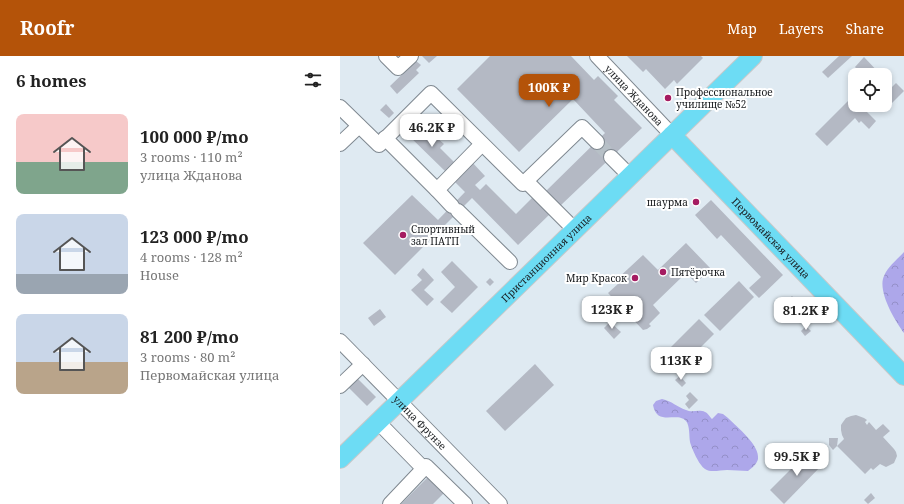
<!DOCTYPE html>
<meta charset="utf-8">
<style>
body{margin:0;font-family:"Noto Serif",serif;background:#f6f6f6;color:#222;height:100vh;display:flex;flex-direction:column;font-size:15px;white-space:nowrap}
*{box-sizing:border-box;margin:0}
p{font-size:13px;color:#767676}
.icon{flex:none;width:22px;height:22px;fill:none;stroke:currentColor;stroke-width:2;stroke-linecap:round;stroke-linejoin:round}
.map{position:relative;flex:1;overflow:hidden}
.side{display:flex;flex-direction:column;background:#fff;width:340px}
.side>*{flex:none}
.buttons{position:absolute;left:508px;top:12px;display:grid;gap:8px}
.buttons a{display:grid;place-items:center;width:44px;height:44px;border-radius:8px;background:#fff;box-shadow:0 2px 6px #0003;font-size:20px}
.price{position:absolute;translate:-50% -34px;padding:0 9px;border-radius:8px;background:#fff;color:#222;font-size:13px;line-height:26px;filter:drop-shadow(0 1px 2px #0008)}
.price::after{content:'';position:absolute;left:50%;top:24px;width:12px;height:9px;margin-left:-6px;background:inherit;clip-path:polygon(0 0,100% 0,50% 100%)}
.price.on{background:#b45309;color:#fff}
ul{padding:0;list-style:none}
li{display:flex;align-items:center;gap:12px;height:100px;padding:0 16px}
li span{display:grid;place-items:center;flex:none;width:112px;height:80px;border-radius:8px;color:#555}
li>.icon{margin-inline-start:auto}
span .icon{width:48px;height:48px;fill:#fffc;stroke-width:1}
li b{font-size:17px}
h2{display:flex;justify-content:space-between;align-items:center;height:48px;padding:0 16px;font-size:17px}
header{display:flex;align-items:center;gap:24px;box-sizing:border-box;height:56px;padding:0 20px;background:#b45309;color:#fff}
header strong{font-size:19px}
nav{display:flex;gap:22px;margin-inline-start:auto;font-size:14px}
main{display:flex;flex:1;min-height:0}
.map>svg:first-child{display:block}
.forest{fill:url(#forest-crowns)}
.building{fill:#b4b9c4}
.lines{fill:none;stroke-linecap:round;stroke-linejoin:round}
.minor-tunnel{stroke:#b7c0c7;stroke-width:14;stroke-dasharray:14 7;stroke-linecap:butt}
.minor-casing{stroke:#7f8890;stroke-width:16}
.major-casing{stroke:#c7c8c9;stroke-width:20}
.minor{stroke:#fff;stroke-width:14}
.major{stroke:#6ddcf4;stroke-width:18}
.poi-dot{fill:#a51b61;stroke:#fff;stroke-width:1.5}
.labels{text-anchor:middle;stroke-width:4;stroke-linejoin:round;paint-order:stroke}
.poi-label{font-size:10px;fill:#171a1d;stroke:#fff;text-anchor:start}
.street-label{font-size:10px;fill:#171a1d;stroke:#fff}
</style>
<header>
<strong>Roofr</strong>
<nav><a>Map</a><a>Layers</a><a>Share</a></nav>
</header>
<main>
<section class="side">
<h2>6 homes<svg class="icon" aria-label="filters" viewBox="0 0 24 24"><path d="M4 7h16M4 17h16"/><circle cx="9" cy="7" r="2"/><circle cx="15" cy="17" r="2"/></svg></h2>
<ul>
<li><span style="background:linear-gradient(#f6c9c9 60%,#7fa58c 0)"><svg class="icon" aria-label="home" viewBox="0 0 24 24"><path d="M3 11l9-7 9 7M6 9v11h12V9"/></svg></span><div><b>100 000 ₽/mo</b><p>3 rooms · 110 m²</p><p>улица Жданова</p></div></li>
<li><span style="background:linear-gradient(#c9d6e8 75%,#9aa5b1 0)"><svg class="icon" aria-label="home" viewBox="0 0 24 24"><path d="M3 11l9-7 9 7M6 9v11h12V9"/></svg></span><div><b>123 000 ₽/mo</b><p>4 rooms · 128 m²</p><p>House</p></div></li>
<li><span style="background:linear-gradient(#c9d6e8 60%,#b9a48a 0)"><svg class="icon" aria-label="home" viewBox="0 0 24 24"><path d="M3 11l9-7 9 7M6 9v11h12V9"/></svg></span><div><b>81 200 ₽/mo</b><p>3 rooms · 80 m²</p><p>Первомайская улица</p></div></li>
</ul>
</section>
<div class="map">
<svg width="564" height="448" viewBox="0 0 564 448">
<defs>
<pattern id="forest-crowns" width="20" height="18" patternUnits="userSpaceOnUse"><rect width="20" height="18" fill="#ada7ea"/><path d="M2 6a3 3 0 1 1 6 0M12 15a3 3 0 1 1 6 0" fill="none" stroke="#948fc8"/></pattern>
</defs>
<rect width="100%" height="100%" fill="#dfeaf2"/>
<g class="forest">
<path d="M 564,196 L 564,277 C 555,265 537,235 544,220 C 548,210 557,204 564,196 Z"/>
<path d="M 322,343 C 332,345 337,351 346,354 C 352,357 359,353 365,356 C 368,357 370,361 372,363 L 378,357 L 383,358 L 388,362 C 397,371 420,389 418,403 C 417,408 412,412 408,415 C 401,415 394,414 387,414 C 380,414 371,417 365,413 C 359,409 352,393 350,386 C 349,380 350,370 346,365 C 337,355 317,371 313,349 L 316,345 Z"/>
</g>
<g class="building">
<path d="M 82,0 L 97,0 L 89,7 Z"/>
<path d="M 150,0 L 231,0 L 254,24 L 258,20 L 278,40 L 274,44 L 302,72 L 220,150 L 205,136 L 265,77 L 233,43 L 179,96 L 117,33 Z"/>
<path d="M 287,0 L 361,0 L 363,2 L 337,28 L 334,24 L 325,33 L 306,13 L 303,16 Z"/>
<path d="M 499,0 L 512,0 L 488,22 L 482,16 Z"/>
<path d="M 524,1 L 541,19 L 522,19 L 515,11 Z"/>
<path d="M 76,5 L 81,9 L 76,14 L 79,17 L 57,38 L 50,30 Z"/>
<path d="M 556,27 L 564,35 L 551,48 L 545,42 L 545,38 Z"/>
<path d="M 512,41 L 515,44 L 515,49 L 520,49 L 536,65 L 529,73 L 521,65 L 519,67 L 515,62 L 487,90 L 475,78 Z"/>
<path d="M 46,48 L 54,57 L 49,62 L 40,54 Z"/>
<path d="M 76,68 L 92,84 L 96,81 L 104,88 L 100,92 L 116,108 L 107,117 L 67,78 Z"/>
<path d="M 130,104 L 145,120 L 135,129 L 140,134 L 146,128 L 176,158 L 193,141 L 210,158 L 178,189 L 132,142 L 55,219 L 23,187 L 72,139 L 98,164 L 125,136 L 112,123 Z"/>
<path d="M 371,144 L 443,219 L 419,242 L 409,232 L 421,221 L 381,179 L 377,183 L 355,159 Z"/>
<path d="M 346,187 L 371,213 L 356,227 L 346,217 L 313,249 L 320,257 L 309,268 L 311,270 L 307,273 L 303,274 L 268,237 L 279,227 L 276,224 L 303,199 L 318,214 Z"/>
<path d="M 112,205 L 138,231 L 112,257 L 100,246 L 115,231 L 101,216 Z"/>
<path d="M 83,212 L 94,224 L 84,234 L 94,243 L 87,250 L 71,234 L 82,224 L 77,219 Z"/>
<path d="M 150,222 L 154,226 L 150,230 L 146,226 Z"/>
<path d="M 399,225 L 414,241 L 380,275 L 364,259 Z"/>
<path d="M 452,240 L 460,249 L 456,252 L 448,244 Z"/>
<path d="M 40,253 L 46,261 L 34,270 L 28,262 Z"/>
<path d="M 359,263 L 374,278 L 335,317 L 320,302 Z"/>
<path d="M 270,266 L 281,276 L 274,283 L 264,272 Z"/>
<path d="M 466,270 L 471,275 L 465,280 L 461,275 Z"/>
<path d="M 195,308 L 214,329 L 165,375 L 146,355 Z"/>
<path d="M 340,320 L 346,327 L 342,331 L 335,324 Z"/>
<path d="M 17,322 L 36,341 L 27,350 L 8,331 Z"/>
<path d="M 350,336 L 358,344 L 349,353 L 345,348 L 349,344 L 346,340 Z"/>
<path d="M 516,359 L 524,362 L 527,364 L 525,366 L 527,369 L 529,366 L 536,374 L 543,368 L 550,375 L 543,381 L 554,393 L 556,396 L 557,400 L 554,407 L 546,411 L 540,408 L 533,414 L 531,412 L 525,418 L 497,390 L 504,383 L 502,379 L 501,374 L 501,369 L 503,366 L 506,362 L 511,360 Z"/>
<path d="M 489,382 L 498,382 L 497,390 L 493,394 L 489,389 Z"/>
<path d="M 470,394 L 484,407 L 444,448 L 430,434 Z"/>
<path d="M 88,421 L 104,437 L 93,448 L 61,448 Z"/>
<path d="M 531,437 L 535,442 L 528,448 L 524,444 Z"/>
</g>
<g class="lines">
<path class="minor-tunnel" d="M 257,86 L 271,101"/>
<g class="minor-casing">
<g id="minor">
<path d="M 46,0 L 58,12 L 71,0"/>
<path id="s1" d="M 257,0 L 332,79"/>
<path d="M 0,51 L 39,89 L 91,37 L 183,128 L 242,71 L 257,86"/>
<path d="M 45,82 L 97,134"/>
<path d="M 0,88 L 19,70"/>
<path d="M 271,101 L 290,120"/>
<path d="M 186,125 L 235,174"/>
<path d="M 112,150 L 97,134 L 142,88"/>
<path d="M 118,155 L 170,206"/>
<path id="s2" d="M 0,285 L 160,448"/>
<path d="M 0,330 L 23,308"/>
<path d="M 38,366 L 84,413"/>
<path d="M 50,448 L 86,410 L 125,448"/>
</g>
</g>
<g class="major-casing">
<g id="major">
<path id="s3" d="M 332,79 L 564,320"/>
<path id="s4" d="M 0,403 L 413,0"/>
</g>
</g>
<use href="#minor" class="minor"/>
<use href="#major" class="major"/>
</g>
<g class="poi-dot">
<circle cx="328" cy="42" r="4"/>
<circle cx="356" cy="146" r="4"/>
<circle cx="63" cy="179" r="4"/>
<circle cx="323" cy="216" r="4"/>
<circle cx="295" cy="222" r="4"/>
</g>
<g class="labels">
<g class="poi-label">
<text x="336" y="40">Профессиональное<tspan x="336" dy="12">училище №52</tspan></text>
<text x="348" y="150" text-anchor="end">шаурма</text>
<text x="71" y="177">Спортивный<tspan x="71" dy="12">зал ПАТП</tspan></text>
<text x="331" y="220">Пятёрочка</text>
<text x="287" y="226" text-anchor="end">Мир Красок</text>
</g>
<g class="street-label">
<text dy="4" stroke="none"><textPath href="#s1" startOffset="54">улица Жданова</textPath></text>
<text dy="4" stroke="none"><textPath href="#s3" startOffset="143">Первомайская улица</textPath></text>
<text dy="4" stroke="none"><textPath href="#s4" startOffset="288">Пристанционная улица</textPath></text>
<text dy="4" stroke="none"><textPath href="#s2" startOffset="114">улица Фрунзе</textPath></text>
</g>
</g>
</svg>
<div class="buttons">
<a><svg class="icon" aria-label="locate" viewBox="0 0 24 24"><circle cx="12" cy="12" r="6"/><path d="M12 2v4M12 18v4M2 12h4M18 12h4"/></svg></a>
</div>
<b class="price on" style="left:209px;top:52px">100K ₽</b>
<b class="price" style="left:92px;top:92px">46.2K ₽</b>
<b class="price" style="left:272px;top:274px">123K ₽</b>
<b class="price" style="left:466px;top:275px">81.2K ₽</b>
<b class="price" style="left:341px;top:325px">113K ₽</b>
<b class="price" style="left:457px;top:421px">99.5K ₽</b>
</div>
</main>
